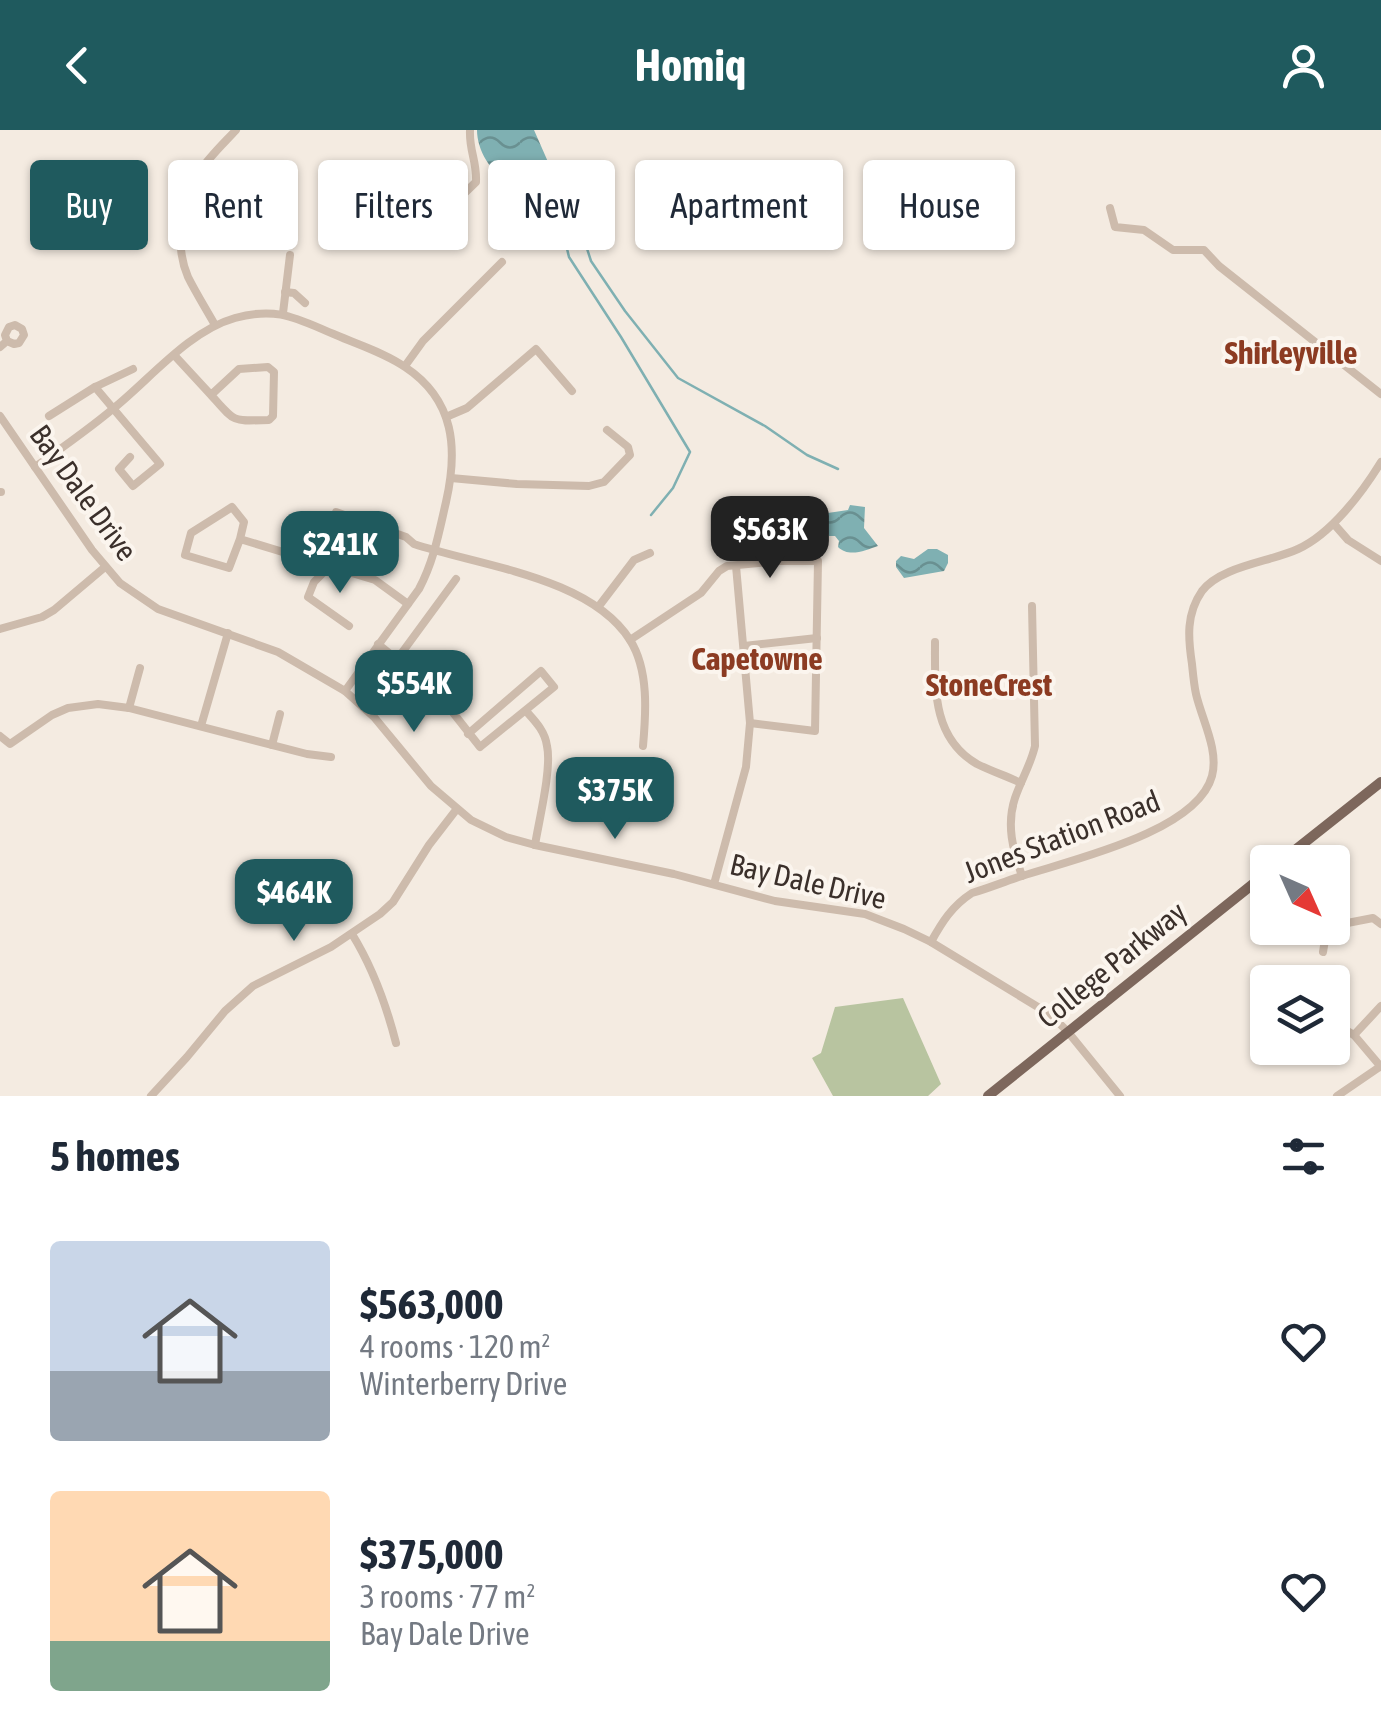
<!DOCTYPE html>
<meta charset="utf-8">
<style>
body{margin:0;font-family:"Asap Condensed",sans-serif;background:#f2f2f3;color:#1f2937;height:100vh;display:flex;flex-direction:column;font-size:38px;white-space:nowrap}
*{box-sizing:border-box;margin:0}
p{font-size:32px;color:#747a83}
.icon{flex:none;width:55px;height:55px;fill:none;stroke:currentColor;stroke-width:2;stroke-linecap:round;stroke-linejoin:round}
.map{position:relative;height:966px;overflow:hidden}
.drawer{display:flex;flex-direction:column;background:#fff;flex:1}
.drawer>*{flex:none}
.banner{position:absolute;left:30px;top:30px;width:1322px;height:90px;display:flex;gap:20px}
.needle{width:65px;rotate:135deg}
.tools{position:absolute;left:1250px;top:715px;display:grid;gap:20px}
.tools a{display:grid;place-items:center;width:100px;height:100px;border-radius:10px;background:#fff;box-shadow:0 2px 8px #0004;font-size:50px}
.price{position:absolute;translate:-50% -85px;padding:0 22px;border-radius:20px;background:#1f5a5e;color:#fff;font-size:32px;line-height:65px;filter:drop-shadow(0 2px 5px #0008)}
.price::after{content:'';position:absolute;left:50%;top:60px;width:30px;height:22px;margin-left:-15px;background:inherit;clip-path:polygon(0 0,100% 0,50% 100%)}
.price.current{background:#222;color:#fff}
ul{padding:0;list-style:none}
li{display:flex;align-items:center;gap:30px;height:250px;padding:0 50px}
li span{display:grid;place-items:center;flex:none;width:280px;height:200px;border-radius:10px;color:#555}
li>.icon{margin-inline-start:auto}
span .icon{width:120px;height:120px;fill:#fffc;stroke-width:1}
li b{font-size:42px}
h2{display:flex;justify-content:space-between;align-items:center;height:120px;padding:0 50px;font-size:42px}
.chip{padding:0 35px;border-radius:10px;background:#fff;box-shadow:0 2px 8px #0004;font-size:35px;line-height:90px}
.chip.current{background:#1f5a5e;color:#fff}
header{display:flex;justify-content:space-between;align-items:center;height:130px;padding:0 50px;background:#1f5a5e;color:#fff;font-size:45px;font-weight:700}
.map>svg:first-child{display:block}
.grass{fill:#b8c4a0}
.water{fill:url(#water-waves)}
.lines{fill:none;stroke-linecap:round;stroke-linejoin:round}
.stream{stroke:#7fb0b2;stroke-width:2.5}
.minor{stroke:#cdbbac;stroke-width:8}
.major{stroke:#7d675c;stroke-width:10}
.labels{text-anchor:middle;stroke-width:8;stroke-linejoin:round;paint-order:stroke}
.street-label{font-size:30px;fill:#3b302b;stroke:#fbf5ee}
.neighbourhood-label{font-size:32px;font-weight:bold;fill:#8c3b22;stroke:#fbf5ee}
</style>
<header><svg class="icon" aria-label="back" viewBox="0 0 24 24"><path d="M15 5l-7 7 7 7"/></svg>Homiq<svg class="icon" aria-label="person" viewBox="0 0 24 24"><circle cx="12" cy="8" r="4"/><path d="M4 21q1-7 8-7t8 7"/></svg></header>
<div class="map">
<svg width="1381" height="966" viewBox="0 0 1381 966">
<defs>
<pattern id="water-waves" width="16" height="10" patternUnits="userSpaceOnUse" patternTransform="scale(2.5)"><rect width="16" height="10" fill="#7fb0b2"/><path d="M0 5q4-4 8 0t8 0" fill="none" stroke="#699091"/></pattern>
</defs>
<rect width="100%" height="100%" fill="#f4ebe1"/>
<path class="grass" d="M 903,868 L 941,954 L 928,966 L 833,966 L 812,928 L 821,923 L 835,877 Z"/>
<g class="water">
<path d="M 477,0 L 534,0 L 552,41 L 552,56 C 542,57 528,59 519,56 C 495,50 477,23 477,0 Z"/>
<path d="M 850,375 L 865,377 L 864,398 L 878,416 C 866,420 849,428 838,417 L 839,411 L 835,406 L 829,406 L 821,384 L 848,380 Z"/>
<path d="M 928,419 L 937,419 L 948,425 L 948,433 L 944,441 L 904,448 L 896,437 L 896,431 L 901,426 L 914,429 Z"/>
</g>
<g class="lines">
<g class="stream">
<path d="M 552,41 L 562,41 L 591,131 L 625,181 L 678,248 L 765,296 L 807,325 L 838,339"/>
<path d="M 552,56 L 569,127 L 621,207 L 690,322 L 673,358 L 651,385"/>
</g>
<g class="minor">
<path d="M 1110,78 L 1115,97 L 1144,100 L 1173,120 L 1204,120 L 1219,136 L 1381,264"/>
<path d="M 458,100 L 446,81 L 476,52 C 477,31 469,21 470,0"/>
<path d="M 285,162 L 294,163 L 305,173"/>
<path d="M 283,183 L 290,125"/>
<path d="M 215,195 C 206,179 196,163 188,147 C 174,114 180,70 200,41 C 210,26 224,13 236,0"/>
<path d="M 0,217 L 7,211 L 5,205 L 9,197 L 15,195 L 22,199 L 24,205 L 19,213 L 14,214 L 7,211"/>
<path d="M 175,226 L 211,265 L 239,239 L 268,237 L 274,242 L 273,286 L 269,290 C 231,291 236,293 211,265"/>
<path d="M 405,236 L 423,211 L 502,132"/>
<path d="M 95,257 L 160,334 L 133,356 L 119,339 L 130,327"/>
<path d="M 0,286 L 92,420 L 120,453 L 158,479 L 278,522 L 345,561 L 374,587 L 431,656 L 471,690 L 506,707 L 535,715 L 674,744 L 775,771 L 865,784 L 904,799 L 931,812 L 1051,885 L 1068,902 L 1120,966"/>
<path d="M 49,286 L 95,257 L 133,239"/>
<path d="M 446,287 L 467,278 L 536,219 L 572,261"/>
<path d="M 35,337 C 62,318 89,299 114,278 C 151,248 189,201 235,188 C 278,176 297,189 336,205 C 359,215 385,223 405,237 C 455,270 458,319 446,372 C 439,402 434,431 419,459 L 345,561"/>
<path d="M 451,348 L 517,354 L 589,356 L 604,352 L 630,325 L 628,317 L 607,300"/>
<path d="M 0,362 L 1,362"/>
<path d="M 1334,394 L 1348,410 L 1381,431"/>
<path d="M 240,409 L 229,438 L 185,425 L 191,403 L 232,377 L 244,392 L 240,409 L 375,450 L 408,474"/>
<path d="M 329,437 L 323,418 L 336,382 L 406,407 L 414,414 C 480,436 590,447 630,510 C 649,540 646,583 643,616"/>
<path d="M 329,437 L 314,452 L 308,467 L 349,496"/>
<path d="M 599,476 L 634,430 L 650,423"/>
<path d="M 0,499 L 42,487 L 54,480 L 105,437"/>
<path d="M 630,510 L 701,463 L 719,441 L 727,436 L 779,431 L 818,431 L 815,601 L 750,593"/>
<path d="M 935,512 C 935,558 932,608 977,634 C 991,641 1006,646 1021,653"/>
<path d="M 378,514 L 436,561 L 480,617 L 554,557 L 541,541 L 468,604"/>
<path d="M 744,516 L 817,508"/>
<path d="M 398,528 L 456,449"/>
<path d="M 129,578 L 140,538"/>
<path d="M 526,581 C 535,591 545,601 547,616 C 552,638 539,690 535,715"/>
<path d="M 201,596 L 228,503"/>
<path d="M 0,606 L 10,614 L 52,585 L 68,578 L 98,574 L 129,578 L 307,624 L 331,627"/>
<path d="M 272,615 L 280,584"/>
<path d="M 1022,746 C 1013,720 1006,695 1015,668 C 1021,650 1031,634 1035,616 L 1032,476"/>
<path d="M 714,754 L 746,637 L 750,593 L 736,436"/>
<path d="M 1332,796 L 1373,788 L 1381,794"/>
<path d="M 352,804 C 373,838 386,874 396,913"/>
<path d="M 931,812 C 942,792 952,776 972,763 C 989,758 1006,751 1022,746 C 1071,730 1197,702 1212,646 C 1219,620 1202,590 1196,564 C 1194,555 1193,544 1192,534 C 1188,508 1186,484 1202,461 C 1221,436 1270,432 1298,419 C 1331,404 1362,363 1381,332"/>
<path d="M 1323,822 L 1327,798"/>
<path d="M 1268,851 L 1270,852"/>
<path d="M 1332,892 L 1354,905 L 1381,937"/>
<path d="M 1354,905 L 1381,876"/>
<path d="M 151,966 L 187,927 L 225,881 L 253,856 L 331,817 L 380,784 L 393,772 L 429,715 L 456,680"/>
<path d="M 1337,966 L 1381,936"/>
</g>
<g class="major">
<path d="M 1280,732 L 1381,652"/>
<path d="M 988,966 L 1268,742"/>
</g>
</g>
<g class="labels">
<g class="street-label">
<text transform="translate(83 363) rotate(54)" y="10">Bay Dale Drive</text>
<text transform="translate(1062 707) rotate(-21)" y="10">Jones Station Road</text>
<text transform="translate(808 752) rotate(13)" y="10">Bay Dale Drive</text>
<text transform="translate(1112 835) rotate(-39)" y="10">College Parkway</text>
</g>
<g class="neighbourhood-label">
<text x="1291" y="234">Shirleyville</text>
<text x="757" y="540">Capetowne</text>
<text x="989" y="566">StoneCrest</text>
</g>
</g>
</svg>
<div class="tools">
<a><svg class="needle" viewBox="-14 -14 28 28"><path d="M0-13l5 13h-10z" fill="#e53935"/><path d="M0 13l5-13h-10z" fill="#747a83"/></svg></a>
<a><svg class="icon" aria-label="layers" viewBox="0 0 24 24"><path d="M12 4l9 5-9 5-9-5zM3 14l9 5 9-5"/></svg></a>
</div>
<b class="price current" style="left:770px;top:451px">$563K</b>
<b class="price" style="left:340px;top:466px">$241K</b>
<b class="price" style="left:414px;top:605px">$554K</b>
<b class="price" style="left:615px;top:712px">$375K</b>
<b class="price" style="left:294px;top:814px">$464K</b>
<div class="banner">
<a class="chip current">Buy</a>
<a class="chip">Rent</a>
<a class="chip">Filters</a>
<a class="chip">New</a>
<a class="chip">Apartment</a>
<a class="chip">House</a>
</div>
</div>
<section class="drawer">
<h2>5 homes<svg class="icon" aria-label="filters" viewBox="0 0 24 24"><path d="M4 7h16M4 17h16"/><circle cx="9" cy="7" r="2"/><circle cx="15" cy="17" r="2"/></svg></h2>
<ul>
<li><span style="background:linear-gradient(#c9d6e8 65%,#9aa5b1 0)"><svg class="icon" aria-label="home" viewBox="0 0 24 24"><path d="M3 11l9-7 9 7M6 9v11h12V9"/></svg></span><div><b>$563,000</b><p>4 rooms · 120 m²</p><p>Winterberry Drive</p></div><svg class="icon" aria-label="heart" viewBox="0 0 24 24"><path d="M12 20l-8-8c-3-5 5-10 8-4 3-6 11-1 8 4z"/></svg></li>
<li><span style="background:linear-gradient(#ffd9b3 75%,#7fa58c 0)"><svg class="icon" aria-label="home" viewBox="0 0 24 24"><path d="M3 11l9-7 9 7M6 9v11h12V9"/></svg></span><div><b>$375,000</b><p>3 rooms · 77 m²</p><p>Bay Dale Drive</p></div><svg class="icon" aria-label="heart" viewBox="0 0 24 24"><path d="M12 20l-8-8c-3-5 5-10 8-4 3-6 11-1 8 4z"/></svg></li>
</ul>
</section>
